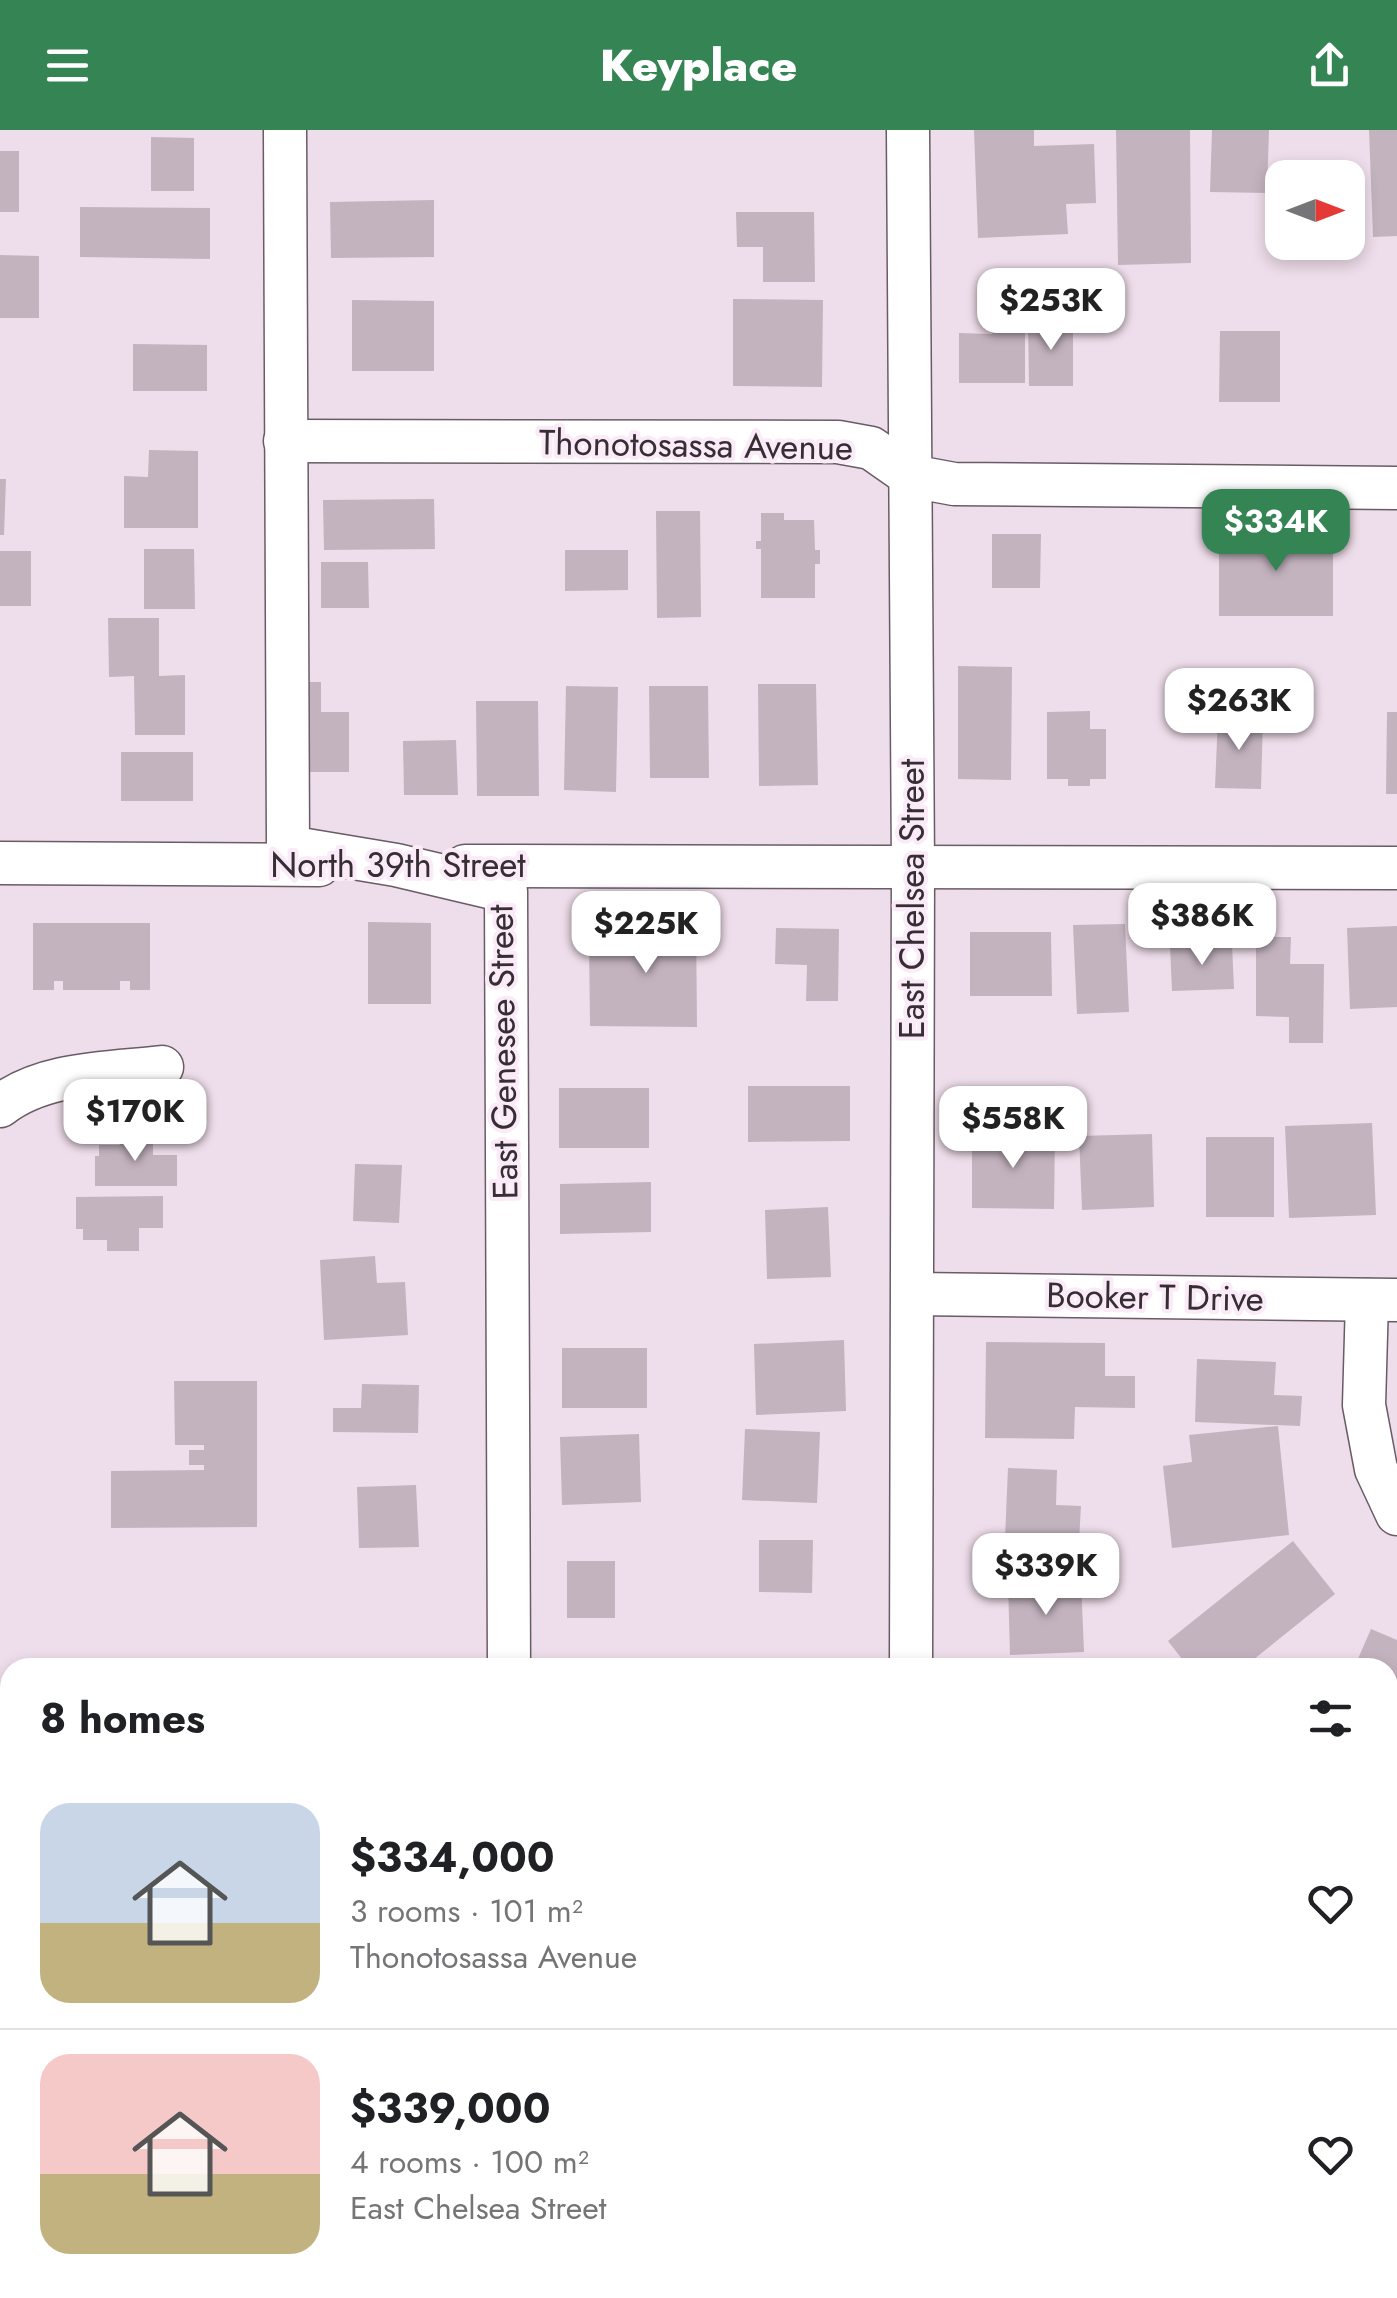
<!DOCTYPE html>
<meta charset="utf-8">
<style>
body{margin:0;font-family:Jost,sans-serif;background:#f6f6f6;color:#202124;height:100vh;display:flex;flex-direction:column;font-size:38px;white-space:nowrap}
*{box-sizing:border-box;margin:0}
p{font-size:32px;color:#757577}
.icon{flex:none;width:55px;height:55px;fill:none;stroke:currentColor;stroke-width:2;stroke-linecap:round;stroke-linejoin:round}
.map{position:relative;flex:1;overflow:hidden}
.details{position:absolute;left:0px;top:1528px;width:1398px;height:642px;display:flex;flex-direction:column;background:#fff;border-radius:30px 30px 0 0;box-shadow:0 5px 15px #0003}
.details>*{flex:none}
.needle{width:65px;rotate:90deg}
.controls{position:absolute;left:1265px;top:30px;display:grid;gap:20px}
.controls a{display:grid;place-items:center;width:100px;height:100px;border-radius:20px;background:#fff;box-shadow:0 5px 15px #0003;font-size:50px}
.price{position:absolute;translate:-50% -85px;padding:0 22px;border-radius:20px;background:#fff;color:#222;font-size:32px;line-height:65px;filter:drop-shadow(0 2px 5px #0008)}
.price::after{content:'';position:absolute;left:50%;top:60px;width:30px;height:22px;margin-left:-15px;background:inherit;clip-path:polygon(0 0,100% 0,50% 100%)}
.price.current{background:#348454;color:#fff}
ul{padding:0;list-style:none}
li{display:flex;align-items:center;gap:30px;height:250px;padding:0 40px}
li+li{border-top:2px solid #e0e0e0}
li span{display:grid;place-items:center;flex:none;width:280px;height:200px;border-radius:30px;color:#555}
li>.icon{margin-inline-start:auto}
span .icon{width:120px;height:120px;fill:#fffc;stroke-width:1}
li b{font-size:42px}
h2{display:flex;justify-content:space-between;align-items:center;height:120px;padding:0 40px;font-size:42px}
header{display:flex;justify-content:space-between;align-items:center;height:130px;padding:0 40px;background:#348454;color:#fff;font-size:45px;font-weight:800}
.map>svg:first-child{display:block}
.built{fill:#e3ccde}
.building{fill:#c3b3bf}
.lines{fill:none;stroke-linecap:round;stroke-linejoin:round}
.street-casing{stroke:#6a5c66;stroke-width:45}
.primary-casing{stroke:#6a5c66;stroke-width:58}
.street{stroke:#fff;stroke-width:42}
.primary{stroke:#fff;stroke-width:55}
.rail{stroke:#635a61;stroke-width:8;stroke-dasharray:15 8;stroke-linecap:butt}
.labels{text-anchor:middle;stroke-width:8;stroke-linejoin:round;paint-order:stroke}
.street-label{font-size:35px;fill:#352e33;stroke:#fbeaf7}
</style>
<header><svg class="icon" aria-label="menu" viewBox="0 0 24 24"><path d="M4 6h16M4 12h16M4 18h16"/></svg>Keyplace<svg class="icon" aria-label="share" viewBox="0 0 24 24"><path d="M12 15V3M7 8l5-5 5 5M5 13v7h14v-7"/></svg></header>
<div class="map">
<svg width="1397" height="2168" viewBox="0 0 1397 2168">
<rect width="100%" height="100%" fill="#eeddea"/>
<g class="built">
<rect x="1388" y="1627" width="9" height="222"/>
<path d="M 1388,2050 L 1397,2050 L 1397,2168 L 934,2168 L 934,2160 L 1388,2160 Z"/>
<path d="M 0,2068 L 10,2068 L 10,2160 L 870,2160 L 870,2168 L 0,2168 Z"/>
</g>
<g class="building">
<path d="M 974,0 L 1034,0 L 1034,16 L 1094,14 L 1096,73 L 1066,74 L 1068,104 L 978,108 Z"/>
<path d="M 1116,0 L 1190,0 L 1191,133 L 1118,135 Z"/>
<path d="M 1212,0 L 1269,0 L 1267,63 L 1210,62 Z"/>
<path d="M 1369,0 L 1397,0 L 1397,106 L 1373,107 Z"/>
<path d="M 151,7 L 194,8 L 194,61 L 151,61 Z"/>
<rect x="0" y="21" width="19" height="61"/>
<path d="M 434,70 L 434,127 L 331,128 L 330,72 Z"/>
<path d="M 80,77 L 210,78 L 210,129 L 80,127 Z"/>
<path d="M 736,82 L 814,82 L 815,152 L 763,152 L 763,117 L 737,117 Z"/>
<path d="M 0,125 L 39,126 L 39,188 L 0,188 Z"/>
<path d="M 733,169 L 823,170 L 822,257 L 733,256 Z"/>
<path d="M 352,170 L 434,171 L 434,241 L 352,241 Z"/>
<path d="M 993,180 L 1025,180 L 1025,253 L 959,253 L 959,203 L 992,204 Z"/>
<path d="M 1028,191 L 1073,191 L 1073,256 L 1029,256 Z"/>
<path d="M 1220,201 L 1280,201 L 1280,272 L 1219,272 Z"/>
<path d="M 133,214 L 207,215 L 207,261 L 133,261 Z"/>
<path d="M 149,320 L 198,321 L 198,398 L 124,398 L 124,346 L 148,347 Z"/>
<path d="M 0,349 L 6,349 L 4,405 L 0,405 Z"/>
<path d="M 434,369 L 435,419 L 324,420 L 323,370 Z"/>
<path d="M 656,381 L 700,381 L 701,487 L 657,488 Z"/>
<path d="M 761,383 L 784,383 L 784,390 L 814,390 L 815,420 L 820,420 L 820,434 L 815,434 L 815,468 L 761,468 L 761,419 L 756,419 L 756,411 L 761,411 Z"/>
<path d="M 1219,401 L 1333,402 L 1333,486 L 1219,486 Z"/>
<path d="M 992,404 L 1041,404 L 1040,458 L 992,458 Z"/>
<path d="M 144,419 L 194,419 L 195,479 L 144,479 Z"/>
<path d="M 565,420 L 628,420 L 628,460 L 565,461 Z"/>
<rect x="0" y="421" width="31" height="55"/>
<path d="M 321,432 L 368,432 L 369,478 L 321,478 Z"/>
<path d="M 108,488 L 159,488 L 159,546 L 185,545 L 185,605 L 135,605 L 134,546 L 109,547 Z"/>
<path d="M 958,536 L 1012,537 L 1011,650 L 958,649 Z"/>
<path d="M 294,552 L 321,552 L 321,582 L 349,582 L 349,642 L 294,642 Z"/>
<path d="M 758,554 L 816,554 L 818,655 L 759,656 Z"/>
<path d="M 566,556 L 618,557 L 616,662 L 564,660 Z"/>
<path d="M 649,556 L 708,556 L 709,648 L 650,648 Z"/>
<path d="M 476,571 L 538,571 L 539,666 L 477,666 Z"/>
<path d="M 1090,581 L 1090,599 L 1106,599 L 1106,649 L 1090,649 L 1090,656 L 1068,656 L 1068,649 L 1047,649 L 1047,582 Z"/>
<path d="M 1387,582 L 1397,582 L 1397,664 L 1386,664 Z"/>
<path d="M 1218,587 L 1263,589 L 1261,659 L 1215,658 Z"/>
<path d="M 456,610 L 458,665 L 404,665 L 403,611 Z"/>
<rect x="121" y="622" width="72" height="49"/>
<path d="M 637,787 L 696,787 L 697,897 L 590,896 L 589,810 L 637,810 Z"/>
<path d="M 368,792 L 431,793 L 431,874 L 368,874 Z"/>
<path d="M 33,793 L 150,793 L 150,860 L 130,860 L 130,851 L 120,851 L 120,860 L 63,860 L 63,851 L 54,851 L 54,860 L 33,860 Z"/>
<path d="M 1125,794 L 1129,882 L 1077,884 L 1073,795 Z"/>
<path d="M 1397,796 L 1397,877 L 1350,879 L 1347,798 Z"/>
<path d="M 776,798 L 839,799 L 838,871 L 806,871 L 807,835 L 775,834 Z"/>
<path d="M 970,802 L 1051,802 L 1052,866 L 970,866 Z"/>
<path d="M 1256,807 L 1291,807 L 1290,834 L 1324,834 L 1323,913 L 1289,913 L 1289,887 L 1256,886 Z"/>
<path d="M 1232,814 L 1234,859 L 1172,861 L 1170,816 Z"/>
<path d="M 748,956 L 850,956 L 850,1011 L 748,1012 Z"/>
<rect x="559" y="958" width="90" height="60"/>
<path d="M 1372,993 L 1376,1085 L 1289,1088 L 1285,996 Z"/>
<path d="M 120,1003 L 153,1003 L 153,1025 L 177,1025 L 177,1056 L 95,1056 L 95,1026 L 99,1026 L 99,1015 L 120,1015 Z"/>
<path d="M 972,1003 L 1055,1004 L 1054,1079 L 972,1078 Z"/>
<path d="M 1152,1004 L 1154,1077 L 1082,1080 L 1079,1006 Z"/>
<rect x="1206" y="1007" width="68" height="80"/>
<path d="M 355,1034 L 402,1035 L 399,1093 L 353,1091 Z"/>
<path d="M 651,1052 L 651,1102 L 560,1104 L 560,1054 Z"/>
<path d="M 163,1066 L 163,1098 L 139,1098 L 139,1121 L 107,1121 L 107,1110 L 83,1110 L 83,1099 L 76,1099 L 76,1067 Z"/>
<path d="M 828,1077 L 831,1147 L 767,1149 L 765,1080 Z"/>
<path d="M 375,1126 L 377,1153 L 405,1152 L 408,1205 L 324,1210 L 320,1130 Z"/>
<path d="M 844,1210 L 846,1281 L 756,1285 L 754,1214 Z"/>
<path d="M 986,1212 L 1105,1213 L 1105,1246 L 1135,1246 L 1135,1278 L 1075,1277 L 1074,1309 L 985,1308 Z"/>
<rect x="562" y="1218" width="85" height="60"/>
<path d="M 1197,1229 L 1276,1232 L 1274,1265 L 1302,1266 L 1300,1296 L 1195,1292 Z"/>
<path d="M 174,1251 L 257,1251 L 257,1397 L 111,1398 L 111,1341 L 204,1340 L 204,1335 L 189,1335 L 189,1320 L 204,1320 L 204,1315 L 175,1315 Z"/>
<path d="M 362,1254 L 419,1255 L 418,1303 L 333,1302 L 333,1278 L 361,1278 Z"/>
<path d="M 1278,1296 L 1289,1405 L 1172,1418 L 1163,1336 L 1192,1332 L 1189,1305 Z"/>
<path d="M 745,1299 L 820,1302 L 817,1373 L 742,1370 Z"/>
<path d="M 639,1304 L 641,1372 L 562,1375 L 560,1307 Z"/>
<path d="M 1008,1338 L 1057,1340 L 1056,1375 L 1081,1376 L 1079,1411 L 1005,1408 Z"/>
<path d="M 416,1355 L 419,1417 L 359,1418 L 357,1357 Z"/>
<path d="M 759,1410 L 813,1410 L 812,1463 L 759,1462 Z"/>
<path d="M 1293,1411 L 1335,1464 L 1243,1538 L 1189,1538 L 1168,1511 Z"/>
<rect x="567" y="1431" width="48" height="57"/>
<path d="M 1081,1450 L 1084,1522 L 1010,1525 L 1008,1453 Z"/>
<path d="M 1371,1499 L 1397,1510 L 1397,1603 L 1388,1599 L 1388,1538 L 1354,1538 Z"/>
<path d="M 1388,1713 L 1397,1714 L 1397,1779 L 1388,1779 Z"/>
<rect x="653" y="2160" width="180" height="8"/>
<path d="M 1101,2160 L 1230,2160 L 1229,2168 L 1100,2168 Z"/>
</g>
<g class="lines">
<g class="street-casing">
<g id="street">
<path d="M 285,0 L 288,717 L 396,735 L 506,761 L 509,1538"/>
<path d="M 908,0 L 913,737 L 911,1538"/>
<path d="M 285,311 L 838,312 L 871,318 L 911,346 L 954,354 L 1397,358"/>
<path d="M 0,733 L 319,735"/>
<path d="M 465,736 L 1397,738"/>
<path d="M 0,976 C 43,942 109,943 162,937"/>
<path d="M 913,1164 L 1397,1170"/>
<path d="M 1367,1170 L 1364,1275 L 1376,1339 L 1397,1384"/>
<path d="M 911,2160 L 911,2168"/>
</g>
</g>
<g class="primary-casing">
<g id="primary">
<path d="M 1388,1908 L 1397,1908"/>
<path d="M 0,1910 L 10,1910"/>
<path d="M 0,1997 L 10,1997"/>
<path d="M 1388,2000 L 1397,2000"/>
</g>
</g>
<use href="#street" class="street"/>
<use href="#primary" class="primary"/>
<g class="rail">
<path d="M 0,2093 L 10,2104"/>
<path d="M 59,2160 L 66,2168"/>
</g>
</g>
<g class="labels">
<g class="street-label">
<text transform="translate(696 315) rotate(1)" y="12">Thonotosassa Avenue</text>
<text x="398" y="747">North 39th Street</text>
<text transform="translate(912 769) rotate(-90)" y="12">East Chelsea Street</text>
<text transform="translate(503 922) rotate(-91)" y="12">East Genesee Street</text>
<text transform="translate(1155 1167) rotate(1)" y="12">Booker T Drive</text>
</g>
</g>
</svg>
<div class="controls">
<a><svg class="needle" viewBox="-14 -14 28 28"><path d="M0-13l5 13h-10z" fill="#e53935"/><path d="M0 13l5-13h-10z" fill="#757577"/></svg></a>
</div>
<b class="price" style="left:1051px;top:223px">$253K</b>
<b class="price current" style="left:1276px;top:444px">$334K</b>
<b class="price" style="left:1239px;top:623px">$263K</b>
<b class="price" style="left:1202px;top:838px">$386K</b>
<b class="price" style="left:646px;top:846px">$225K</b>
<b class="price" style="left:135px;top:1034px">$170K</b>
<b class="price" style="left:1013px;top:1041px">$558K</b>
<b class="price" style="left:1046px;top:1488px">$339K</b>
<section class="details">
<h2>8 homes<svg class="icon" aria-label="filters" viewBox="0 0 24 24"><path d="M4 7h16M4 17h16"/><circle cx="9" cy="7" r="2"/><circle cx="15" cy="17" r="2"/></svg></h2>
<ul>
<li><span style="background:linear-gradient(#c9d6e8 60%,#c2b280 0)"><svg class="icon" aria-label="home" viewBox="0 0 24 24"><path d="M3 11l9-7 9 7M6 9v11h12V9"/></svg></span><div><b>$334,000</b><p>3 rooms · 101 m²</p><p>Thonotosassa Avenue</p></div><svg class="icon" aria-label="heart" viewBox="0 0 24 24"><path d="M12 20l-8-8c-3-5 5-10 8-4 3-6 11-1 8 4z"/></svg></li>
<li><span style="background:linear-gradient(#f6c9c9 60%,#c2b280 0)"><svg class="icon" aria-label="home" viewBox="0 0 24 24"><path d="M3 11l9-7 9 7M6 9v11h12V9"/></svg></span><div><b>$339,000</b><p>4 rooms · 100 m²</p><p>East Chelsea Street</p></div><svg class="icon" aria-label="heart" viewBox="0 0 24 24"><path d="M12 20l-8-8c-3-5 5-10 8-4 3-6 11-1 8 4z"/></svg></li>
</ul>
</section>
</div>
